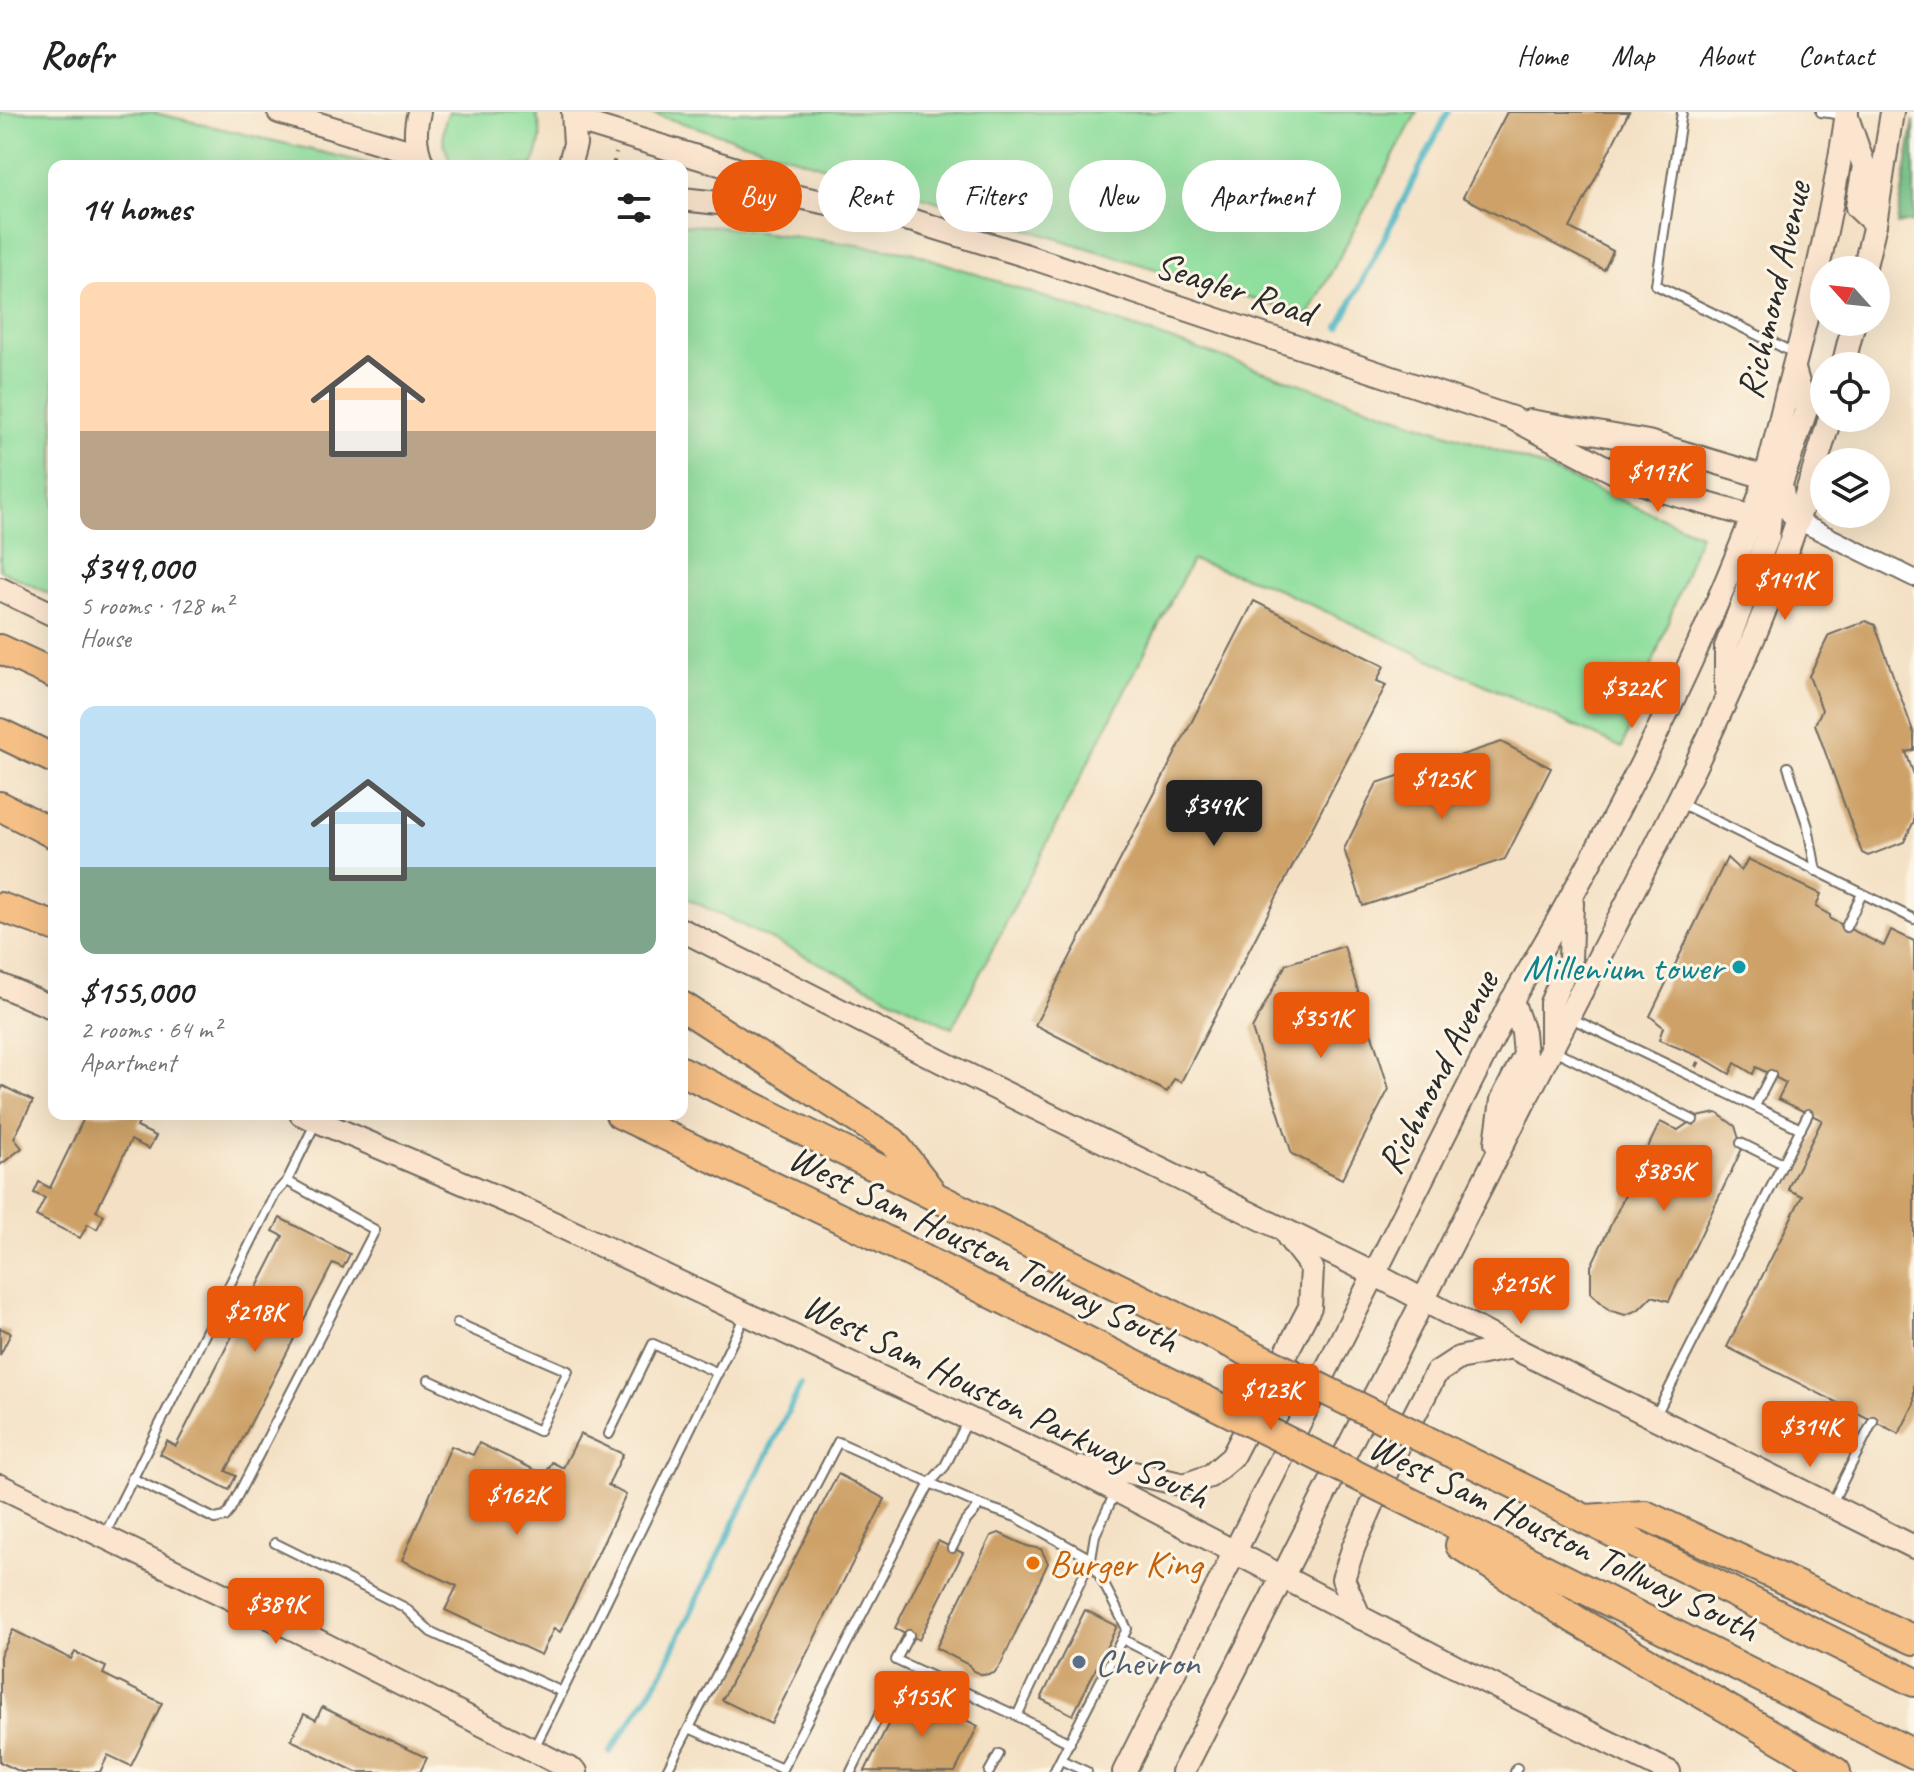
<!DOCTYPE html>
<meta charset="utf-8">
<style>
body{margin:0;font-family:Caveat,sans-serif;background:#f6f6f6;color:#222;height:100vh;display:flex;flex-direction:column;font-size:30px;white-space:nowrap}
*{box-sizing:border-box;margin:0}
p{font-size:26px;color:#767676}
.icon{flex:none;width:44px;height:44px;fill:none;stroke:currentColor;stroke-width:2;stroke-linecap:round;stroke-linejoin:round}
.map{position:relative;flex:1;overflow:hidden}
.sheet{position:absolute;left:48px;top:48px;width:640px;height:960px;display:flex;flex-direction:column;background:#fff;border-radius:16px;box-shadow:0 8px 32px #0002}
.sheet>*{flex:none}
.top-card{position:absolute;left:712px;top:48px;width:760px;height:72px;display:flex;gap:16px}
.needle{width:52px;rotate:297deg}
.tools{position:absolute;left:1810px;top:144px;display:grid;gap:16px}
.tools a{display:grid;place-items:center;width:80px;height:80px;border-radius:50%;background:#fff;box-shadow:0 8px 32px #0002;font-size:40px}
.price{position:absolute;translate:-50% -68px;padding:0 18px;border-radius:8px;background:#ea580c;color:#fff;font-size:26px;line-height:52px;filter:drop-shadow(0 2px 4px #0008)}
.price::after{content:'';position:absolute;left:50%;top:48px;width:24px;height:18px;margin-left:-12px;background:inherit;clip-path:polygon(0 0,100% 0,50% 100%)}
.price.current{background:#222;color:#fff}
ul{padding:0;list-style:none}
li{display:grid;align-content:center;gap:16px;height:424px;padding:0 32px}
li span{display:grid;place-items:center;height:248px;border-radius:16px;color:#555}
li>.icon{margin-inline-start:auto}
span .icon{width:144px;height:144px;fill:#fffc;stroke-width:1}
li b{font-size:34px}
h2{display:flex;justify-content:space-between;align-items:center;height:96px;padding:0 32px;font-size:34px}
.pill{padding:0 28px;border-radius:36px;background:#fff;box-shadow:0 8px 32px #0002;font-size:28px;line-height:72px}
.pill.current{background:#ea580c;color:#fff}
header{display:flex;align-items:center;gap:48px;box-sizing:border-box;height:112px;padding:0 40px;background:#fff;border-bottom:2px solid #e0e0e0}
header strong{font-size:38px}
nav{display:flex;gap:44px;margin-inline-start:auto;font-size:28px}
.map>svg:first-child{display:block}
.green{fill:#8ede9d;stroke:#5c8464;stroke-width:2}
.forest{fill:#72bd84;stroke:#4e7458;stroke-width:2}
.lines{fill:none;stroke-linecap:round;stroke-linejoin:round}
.stream{stroke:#47b4c2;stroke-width:6}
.building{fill:#cda168}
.lane-casing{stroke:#716b61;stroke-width:12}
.street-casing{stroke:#716b61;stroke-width:20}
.secondary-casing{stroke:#716b61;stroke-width:26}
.highway-casing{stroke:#716b61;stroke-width:32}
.path{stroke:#716b61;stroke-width:4;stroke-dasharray:6 6;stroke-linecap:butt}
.lane{stroke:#fff;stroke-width:8}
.street{stroke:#fff;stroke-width:16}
.secondary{stroke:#fbe5cf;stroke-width:22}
.highway{stroke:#f5bf86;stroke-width:28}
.highway-bridge-casing{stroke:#716b61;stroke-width:32;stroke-linecap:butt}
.highway-bridge{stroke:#f5bf86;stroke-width:28}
.culture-dot{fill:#0f9aa8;stroke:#fcf5e5;stroke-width:3}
.food-dot{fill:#e8710a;stroke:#fcf5e5;stroke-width:3}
.service-dot{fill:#5c6f8a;stroke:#fcf5e5;stroke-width:3}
.labels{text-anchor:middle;stroke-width:6;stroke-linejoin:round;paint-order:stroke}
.street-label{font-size:38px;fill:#2b2b2b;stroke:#fcf5e5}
.culture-label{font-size:38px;fill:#0d838f;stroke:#fcf5e5;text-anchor:end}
.food-label{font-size:38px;fill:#c56008;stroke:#fcf5e5;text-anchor:start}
.service-label{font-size:38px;fill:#4e5e75;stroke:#fcf5e5;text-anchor:start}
</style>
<header>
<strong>Roofr</strong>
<nav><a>Home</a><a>Map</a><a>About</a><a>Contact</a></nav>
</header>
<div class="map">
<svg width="1914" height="1660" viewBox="0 0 1914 1660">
<rect width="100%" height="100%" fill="#fcf5e5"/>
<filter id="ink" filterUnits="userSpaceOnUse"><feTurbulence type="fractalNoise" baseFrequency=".0125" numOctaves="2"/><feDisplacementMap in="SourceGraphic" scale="16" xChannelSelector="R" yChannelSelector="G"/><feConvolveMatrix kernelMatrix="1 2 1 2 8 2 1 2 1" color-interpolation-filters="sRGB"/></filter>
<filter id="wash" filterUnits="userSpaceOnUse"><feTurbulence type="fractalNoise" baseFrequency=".006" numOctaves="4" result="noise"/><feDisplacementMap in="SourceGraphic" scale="32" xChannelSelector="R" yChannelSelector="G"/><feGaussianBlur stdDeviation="1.8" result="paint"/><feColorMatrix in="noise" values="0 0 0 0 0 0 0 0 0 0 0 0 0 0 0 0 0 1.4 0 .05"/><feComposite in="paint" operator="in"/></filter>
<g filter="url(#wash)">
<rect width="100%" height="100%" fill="#f4e1c5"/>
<g class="green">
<path d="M 0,0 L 151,0 L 380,54 L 54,54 L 54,484 L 0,458 Z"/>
<path d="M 449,0 L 535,0 C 544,19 541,35 532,53 L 453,54 C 443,36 439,19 449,0 Z"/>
<path d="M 647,0 L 1417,0 L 1308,204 Z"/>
<path d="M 682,113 L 713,114 L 911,140 L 1531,350 L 1700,422 L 1622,636 L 1264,471 L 1192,448 L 952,916 L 682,784 Z"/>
</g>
<path class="forest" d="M 1914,8 L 1914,110 L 1897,112 Z"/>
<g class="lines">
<g class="stream">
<path d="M 1339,215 L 1448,0"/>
<path d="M 610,1640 L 658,1568 L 801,1273"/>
</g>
</g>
<g id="blocks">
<g class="building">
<path d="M 1507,0 L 1629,0 L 1570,116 L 1613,139 L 1604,158 L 1463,85 Z"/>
<path d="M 1254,489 L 1384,554 L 1377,569 L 1386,573 L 1181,970 L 1174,967 L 1167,980 L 1035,913 Z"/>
<path d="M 1866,509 L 1875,513 L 1914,622 L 1914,638 L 1906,640 L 1914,663 L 1914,709 L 1904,730 L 1868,744 L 1862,741 L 1815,612 L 1822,598 L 1809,564 L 1829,523 Z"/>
<path d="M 1501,630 L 1551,656 L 1505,747 L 1363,794 L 1344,737 L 1377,671 Z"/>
<path d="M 1727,746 L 1741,759 L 1748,747 L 1821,782 L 1816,795 L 1830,803 L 1830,807 L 1884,834 L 1891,818 L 1914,829 L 1914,1292 L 1899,1322 L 1727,1235 L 1802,1084 L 1789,1078 L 1789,1074 L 1822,1008 L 1778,987 L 1786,971 L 1756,955 L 1753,962 L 1735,951 L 1730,962 L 1701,945 L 1659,928 L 1663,915 L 1650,904 Z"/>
<path d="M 1344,834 L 1389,977 L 1342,1067 L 1292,1042 L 1252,917 L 1286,852 Z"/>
<path d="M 3,974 L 33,989 L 14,1026 L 22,1036 L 0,1053 L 0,980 Z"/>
<path d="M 1717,1001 L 1735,1014 L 1742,1037 L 1669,1189 L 1652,1184 L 1638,1198 L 1625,1203 L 1609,1198 L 1591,1181 L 1591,1154 L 1660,1010 L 1678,1018 L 1697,1005 Z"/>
<path d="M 86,1002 L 143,1002 L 137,1015 L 156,1024 L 149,1037 L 131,1028 L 96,1099 L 104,1103 L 97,1117 L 88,1112 L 80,1126 L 36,1104 L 45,1086 L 34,1081 L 39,1070 L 50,1076 Z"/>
<path d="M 280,1106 L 350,1142 L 343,1156 L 333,1151 L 226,1359 L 236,1364 L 229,1378 L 160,1342 L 167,1329 L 176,1334 L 283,1124 L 273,1119 Z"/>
<path d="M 0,1216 L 11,1221 L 0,1243 Z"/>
<path d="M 580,1322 L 623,1342 L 608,1373 L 626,1383 L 560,1520 L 554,1516 L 541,1543 L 445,1498 L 457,1474 L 402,1448 L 451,1334 L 473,1343 L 479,1331 L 545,1363 L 552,1350 L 563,1356 Z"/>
<path d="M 838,1362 L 885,1387 L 771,1612 L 722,1588 Z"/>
<path d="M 999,1421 L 1027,1434 L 1041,1437 L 1048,1451 L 1001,1552 L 994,1561 L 983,1563 L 973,1559 L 969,1553 L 936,1536 L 991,1424 Z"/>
<path d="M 938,1429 L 963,1441 L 919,1528 L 895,1516 Z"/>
<path d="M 1085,1498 L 1117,1514 L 1073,1603 L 1041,1587 Z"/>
<path d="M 13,1518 L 71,1547 L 75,1540 L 106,1555 L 103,1562 L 162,1591 L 131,1654 L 108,1643 L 100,1660 L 21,1660 L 0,1650 L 0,1544 Z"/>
<path d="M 905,1578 L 978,1614 L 955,1660 L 865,1659 Z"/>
<path d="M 322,1595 L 427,1646 L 420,1660 L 356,1660 L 291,1628 L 304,1602 L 316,1608 Z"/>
</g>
</g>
</g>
<g filter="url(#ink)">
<use href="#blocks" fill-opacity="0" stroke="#716b61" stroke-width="2"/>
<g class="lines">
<g class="lane-casing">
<g id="lane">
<path d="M 1682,0 L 1656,173 L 1796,242"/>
<path d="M 1821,0 L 1844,3"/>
<path d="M 1788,655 L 1808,715 L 1816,759"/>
<path d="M 1678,690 L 1914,807"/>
<path d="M 1846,815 L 1862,782"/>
<path d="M 1571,906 L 1801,1017"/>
<path d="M 1552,937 L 1693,1008"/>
<path d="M 1755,994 L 1771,963"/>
<path d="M 1741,1031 L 1783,1052"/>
<path d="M 429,1268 L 539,1319 L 568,1259 L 457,1211"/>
<path d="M 1655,1305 L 1808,1002"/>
<path d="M 609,1322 L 653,1232 L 718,1261"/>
<path d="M 132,1366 L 215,1407 L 225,1405 L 229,1400 L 375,1118 L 287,1069"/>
<path d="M 1831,1393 L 1873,1309"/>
<path d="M 104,1424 L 275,1082 L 287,1069 L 316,1010"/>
<path d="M 275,1431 L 404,1495 L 431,1520 L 562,1580 L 745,1204"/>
<path d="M 952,1436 L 965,1410 L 980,1393"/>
<path d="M 909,1523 L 896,1548 L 1017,1604"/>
<path d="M 1122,1527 L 1175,1554"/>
<path d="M 689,1616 L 782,1657 L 930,1371 L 980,1393 L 1016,1405 L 1091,1447 L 1127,1517 L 1054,1660"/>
<path d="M 1070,1631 L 1017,1604 L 1091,1447 L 1095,1423 L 1116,1379"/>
<path d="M 534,1636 L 562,1580"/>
<path d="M 1061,1648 L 1087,1660"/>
<path d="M 666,1660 L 838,1330 L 930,1371 L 945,1354 L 968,1308"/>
<path d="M 851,1660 L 890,1581"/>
<path d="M 989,1660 L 999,1642"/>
<path d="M 1515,1660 L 1517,1656"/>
</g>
</g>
<g class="street-casing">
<path id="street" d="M 1798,409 L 1914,466"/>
</g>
<g class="secondary-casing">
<g id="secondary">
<path d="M 279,0 L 418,42"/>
<path d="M 419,0 C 414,18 415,36 423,53"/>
<path d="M 1847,5 L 1864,54 L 1857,95 L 1875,112"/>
<path d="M 575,8 L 746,60 L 794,84 L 914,109 L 1024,143 L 1512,306 L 1616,361 L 1666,380 L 1753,405"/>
<path d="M 569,54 L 575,32 L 573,0"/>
<path d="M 682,87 L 737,93 L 794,84"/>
<path d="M 1864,158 L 1875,112 L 1892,0"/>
<path d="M 1843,254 L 1854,210"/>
<path d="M 1794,257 L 1806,298 L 1781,372 L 1784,391 L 1798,409"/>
<path d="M 1530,309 L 1648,330 L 1765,365 L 1770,403 L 1768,424 L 1726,535 L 1726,577"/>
<path d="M 0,477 L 54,503"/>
<path d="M 682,818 L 956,957 L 1374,1162 L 1512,1235 L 1914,1435"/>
<path d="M 0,873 L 54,896"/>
<path d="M 1551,932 L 1551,891 L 1570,847 L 1572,791"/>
<path d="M 301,1002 L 515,1093 L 1071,1355 L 1456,1555 L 1669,1660"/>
<path d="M 1496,1031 L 1502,988 L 1525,943 L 1523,920 L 1512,888"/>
<path d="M 1080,1356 L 1125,1359 L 1184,1373 L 1210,1364 L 1232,1345 L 1310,1195 L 1312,1156 L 1288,1125"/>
<path d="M 0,1374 L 304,1522 L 576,1660"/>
<path d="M 1360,1506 L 1343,1467 L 1354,1434 L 1395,1341 L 1436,1261 L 1459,1246 L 1512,1235"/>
<path d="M 1124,1660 L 1512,888 C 1603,734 1686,574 1752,406 C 1767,367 1776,325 1786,284 C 1811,191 1834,96 1847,0"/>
<path d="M 1183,1660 C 1297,1438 1408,1215 1522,994 C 1600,842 1682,691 1750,534 C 1782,460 1807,383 1830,306"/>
</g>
</g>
<g class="highway-casing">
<g id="highway">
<path d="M 0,537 L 54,562"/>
<path d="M 0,621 L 54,647"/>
<path d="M 0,694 L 54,722"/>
<path d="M 0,795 L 54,814"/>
<path d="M 682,894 L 893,1030 L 930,1078"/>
<path d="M 682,959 L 1228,1230"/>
<path d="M 620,1002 L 865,1118 L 1201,1286"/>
<path d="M 1450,1340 L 1914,1570"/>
<path d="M 1420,1395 L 1914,1642"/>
<path d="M 1586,1407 L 1645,1403 L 1914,1528"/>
<path d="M 1460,1433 L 1576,1508 L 1836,1660"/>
</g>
</g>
<g class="path">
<path d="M 613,54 L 616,41"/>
<path d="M 1696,955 L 1701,945"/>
</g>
<use href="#lane" class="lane"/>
<use href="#street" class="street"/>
<use href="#secondary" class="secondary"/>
<use href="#highway" class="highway"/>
<g class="highway-bridge-casing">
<g id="highway-bridge">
<path d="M 1228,1230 L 1450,1340"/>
<path d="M 1201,1286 L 1420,1395"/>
</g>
</g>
<use href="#highway-bridge" class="highway-bridge"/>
</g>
</g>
<circle class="culture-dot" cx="1739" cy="855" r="8"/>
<circle class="food-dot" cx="1033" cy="1451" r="8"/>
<circle class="service-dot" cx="1079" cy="1550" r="8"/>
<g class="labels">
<g class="street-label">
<text transform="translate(1235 176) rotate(18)" y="13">Seagler Road</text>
<text transform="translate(1773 178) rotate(-77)" y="13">Richmond Avenue</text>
<text transform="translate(1437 960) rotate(-63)" y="13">Richmond Avenue</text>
<text transform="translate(984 1136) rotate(26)" y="13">West Sam Houston Tollway South</text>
<text transform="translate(1006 1288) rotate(26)" y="13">West Sam Houston Parkway South</text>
<text transform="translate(1564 1425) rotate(26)" y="13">West Sam Houston Tollway South</text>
</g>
<g class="culture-label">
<text x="1723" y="868">Millenium tower</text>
</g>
<g class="food-label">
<text x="1049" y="1464">Burger King</text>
</g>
<g class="service-label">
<text x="1095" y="1563">Chevron</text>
</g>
</g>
</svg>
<div class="tools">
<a><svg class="needle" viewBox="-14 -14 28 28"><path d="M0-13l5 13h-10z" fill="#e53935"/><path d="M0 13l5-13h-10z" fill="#767676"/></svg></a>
<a><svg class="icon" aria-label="locate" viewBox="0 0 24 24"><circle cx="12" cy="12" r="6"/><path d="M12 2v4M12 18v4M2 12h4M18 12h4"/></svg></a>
<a><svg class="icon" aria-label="layers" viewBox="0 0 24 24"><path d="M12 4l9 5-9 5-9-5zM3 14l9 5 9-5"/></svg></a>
</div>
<b class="price" style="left:1658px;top:402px">$117K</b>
<b class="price" style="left:1785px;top:510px">$141K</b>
<b class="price" style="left:1632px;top:618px">$322K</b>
<b class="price" style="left:1442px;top:709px">$125K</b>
<b class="price current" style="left:1214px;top:736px">$349K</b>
<b class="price" style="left:1321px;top:948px">$351K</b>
<b class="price" style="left:1664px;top:1101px">$385K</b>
<b class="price" style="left:1521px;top:1214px">$215K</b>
<b class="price" style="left:255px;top:1242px">$218K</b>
<b class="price" style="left:1271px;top:1320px">$123K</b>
<b class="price" style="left:1810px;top:1357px">$314K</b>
<b class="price" style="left:517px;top:1425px">$162K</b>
<b class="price" style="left:276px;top:1534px">$389K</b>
<b class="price" style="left:922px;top:1627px">$155K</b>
<div class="top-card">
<a class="pill current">Buy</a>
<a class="pill">Rent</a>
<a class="pill">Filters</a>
<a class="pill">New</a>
<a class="pill">Apartment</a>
</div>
<section class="sheet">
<h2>14 homes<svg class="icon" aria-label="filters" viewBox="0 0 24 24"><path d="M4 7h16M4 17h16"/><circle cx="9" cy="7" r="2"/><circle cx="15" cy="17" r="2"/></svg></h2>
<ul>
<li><span style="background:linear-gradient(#ffd9b3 60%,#b9a48a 0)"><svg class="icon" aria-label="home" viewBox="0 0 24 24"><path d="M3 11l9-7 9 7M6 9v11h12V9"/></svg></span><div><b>$349,000</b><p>5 rooms · 128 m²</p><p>House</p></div></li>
<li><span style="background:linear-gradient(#bfe0f5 65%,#7fa58c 0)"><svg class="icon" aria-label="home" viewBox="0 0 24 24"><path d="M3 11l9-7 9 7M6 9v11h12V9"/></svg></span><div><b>$155,000</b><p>2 rooms · 64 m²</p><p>Apartment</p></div></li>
</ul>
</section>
</div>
